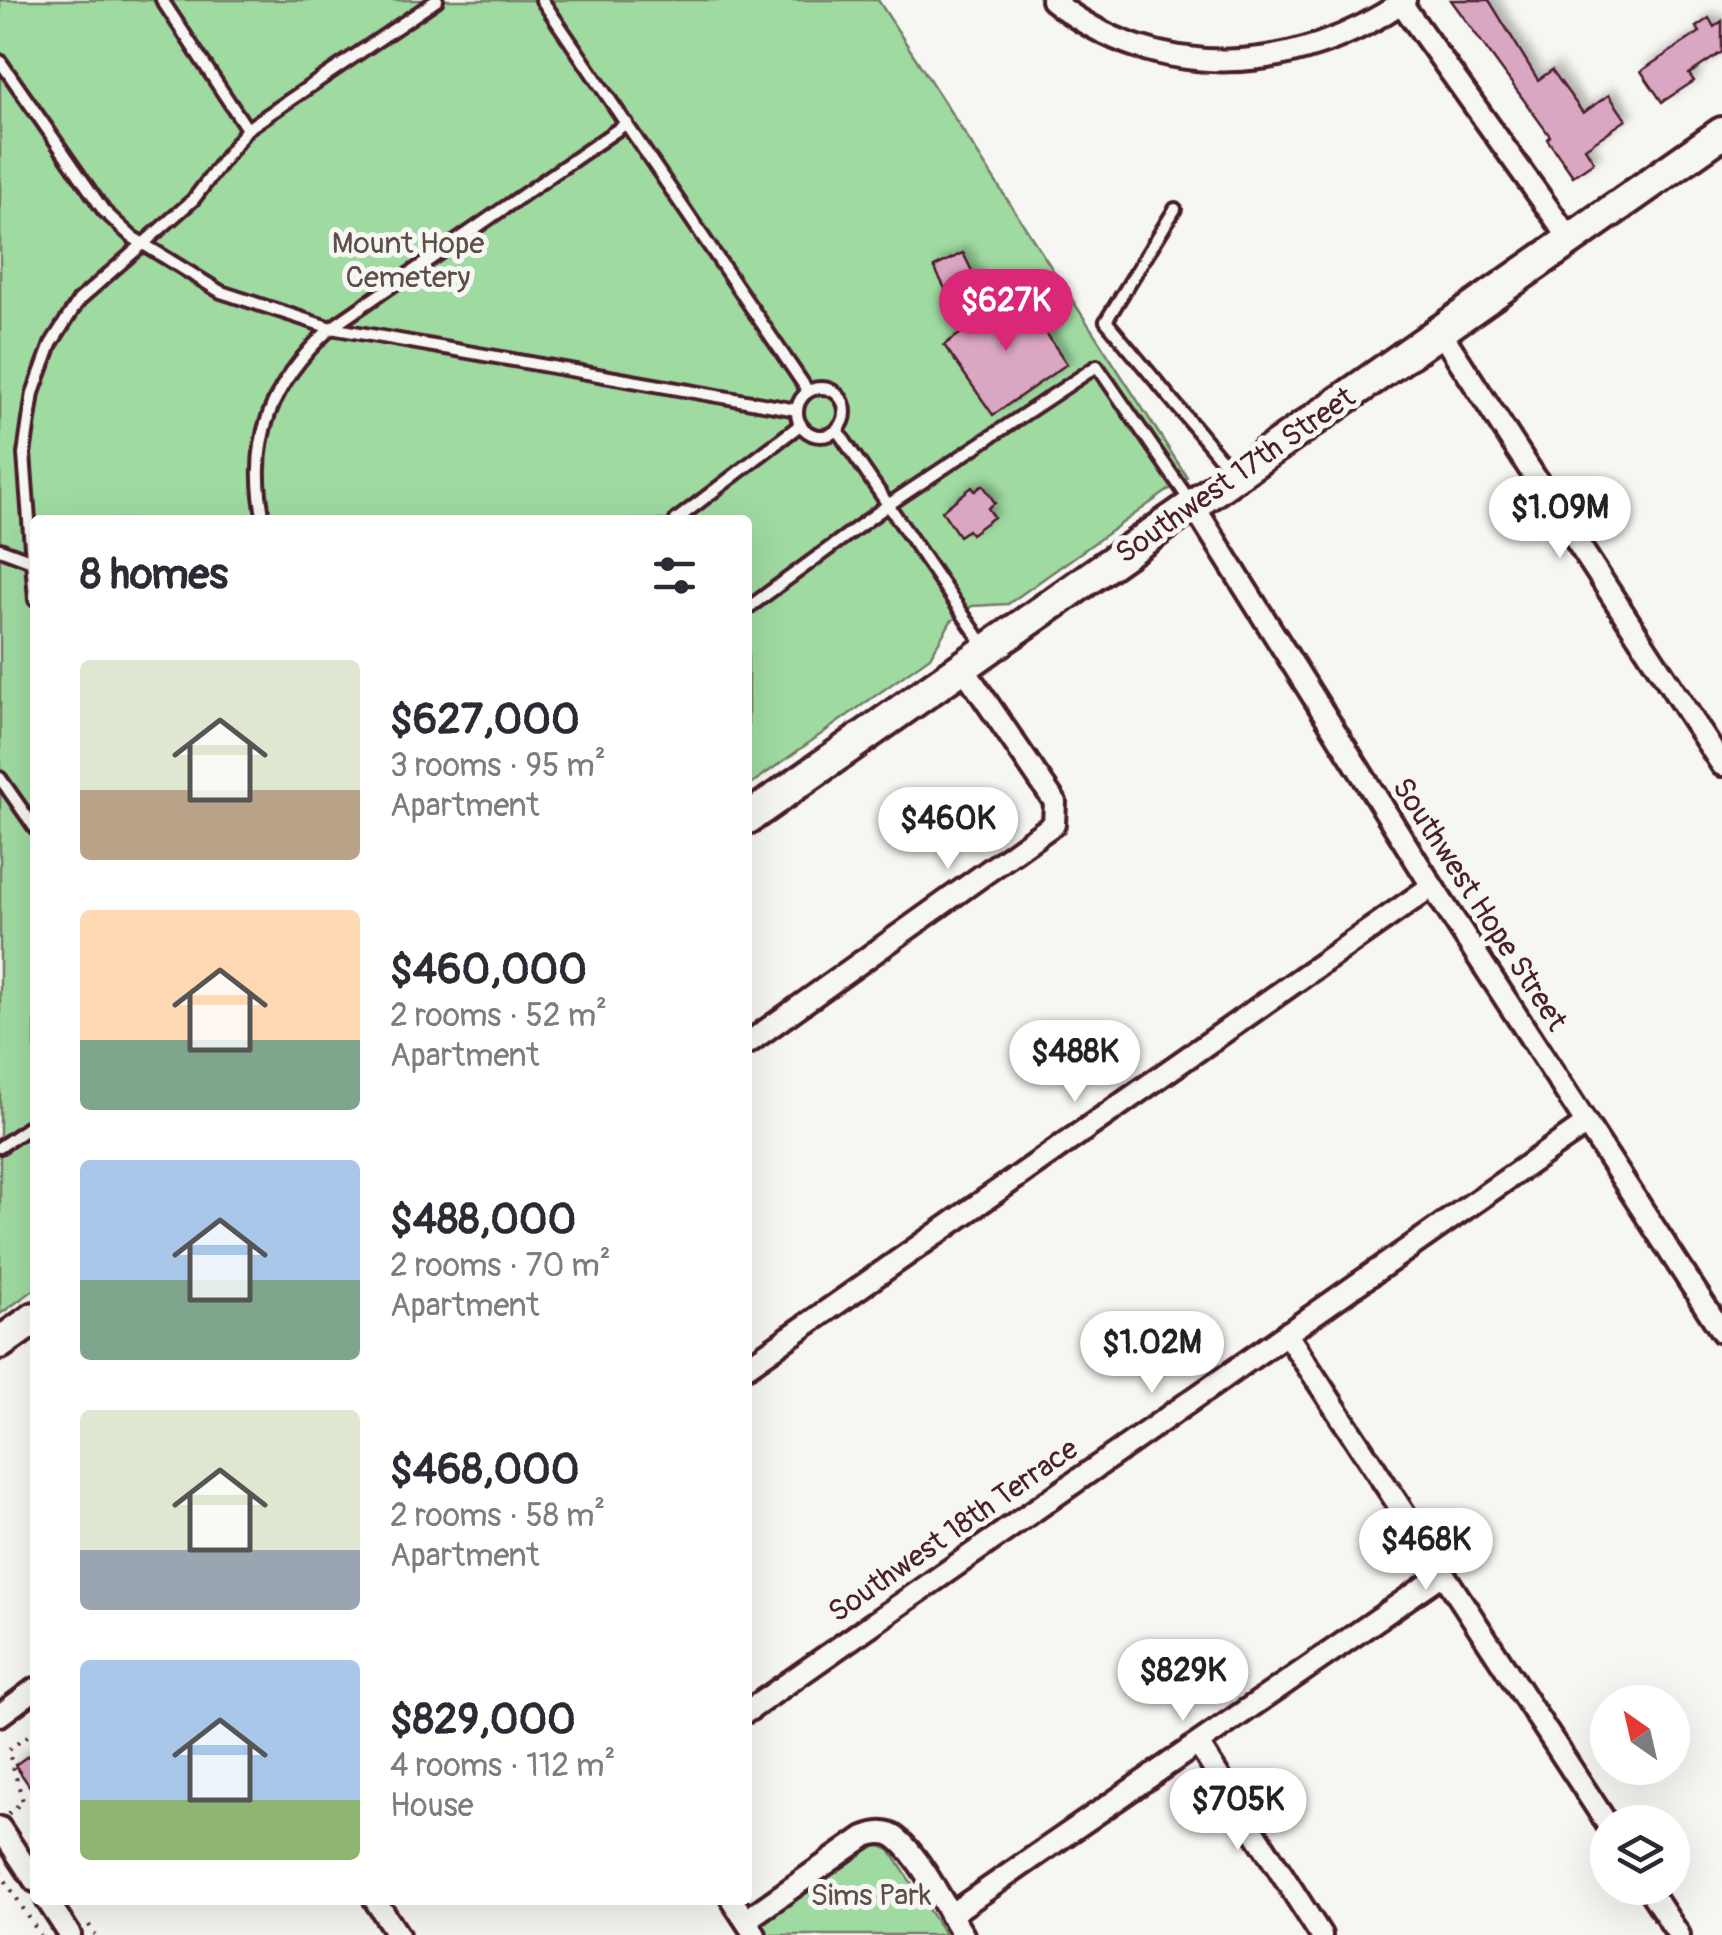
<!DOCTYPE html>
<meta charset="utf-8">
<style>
body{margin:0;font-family:Pangolin,sans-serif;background:#f7f7f7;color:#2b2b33;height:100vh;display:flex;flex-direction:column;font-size:38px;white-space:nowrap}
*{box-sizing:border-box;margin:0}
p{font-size:32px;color:#7c7c81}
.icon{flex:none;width:55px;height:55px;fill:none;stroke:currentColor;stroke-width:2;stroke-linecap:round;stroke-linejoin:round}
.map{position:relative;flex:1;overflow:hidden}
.panel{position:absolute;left:30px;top:515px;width:722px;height:1390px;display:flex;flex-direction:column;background:#fff;border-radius:10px;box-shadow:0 10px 40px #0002}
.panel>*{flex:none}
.needle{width:65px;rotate:326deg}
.controls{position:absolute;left:1590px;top:1685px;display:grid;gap:20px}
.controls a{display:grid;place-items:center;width:100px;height:100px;border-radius:50%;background:#fff;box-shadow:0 10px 40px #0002;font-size:50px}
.price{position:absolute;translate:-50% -85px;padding:0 22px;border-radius:35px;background:#fff;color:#222;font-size:32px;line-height:65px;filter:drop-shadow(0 2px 5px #0008)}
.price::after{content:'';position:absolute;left:50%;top:60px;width:30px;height:22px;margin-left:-15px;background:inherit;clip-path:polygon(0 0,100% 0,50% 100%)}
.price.selected{background:#db2777;color:#fff}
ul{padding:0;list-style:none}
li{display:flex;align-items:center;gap:30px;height:250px;padding:0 50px}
li span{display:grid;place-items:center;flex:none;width:280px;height:200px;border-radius:10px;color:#555}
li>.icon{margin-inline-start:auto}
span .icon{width:120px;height:120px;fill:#fffc;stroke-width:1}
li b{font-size:42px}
h2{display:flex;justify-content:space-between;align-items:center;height:120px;padding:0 50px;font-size:42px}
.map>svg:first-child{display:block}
.green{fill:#9fdaa1;stroke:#747c66;stroke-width:2.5}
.building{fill:#daa7c2;stroke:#4a1f2b;stroke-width:2.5;filter:url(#shadow)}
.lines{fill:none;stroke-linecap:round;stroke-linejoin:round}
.lane-casing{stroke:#4a1f2b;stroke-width:18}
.street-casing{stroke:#4a1f2b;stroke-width:28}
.secondary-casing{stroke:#4a1f2b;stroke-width:38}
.path{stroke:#4a1f2b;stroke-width:4;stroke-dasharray:2.5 8;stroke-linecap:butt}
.lane{stroke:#f6f6f2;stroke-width:10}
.street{stroke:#f6f6f2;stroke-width:20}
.secondary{stroke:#f6f6f2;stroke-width:30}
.labels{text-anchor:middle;stroke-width:10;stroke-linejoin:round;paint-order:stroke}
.park-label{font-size:30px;fill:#5f4e48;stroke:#f6f6f2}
.street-label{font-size:30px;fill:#4a1f2b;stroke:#f6f6f2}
</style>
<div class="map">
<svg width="1722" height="1935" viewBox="0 0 1722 1935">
<defs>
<filter id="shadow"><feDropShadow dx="6" dy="-6" stdDeviation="5" flood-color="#0004"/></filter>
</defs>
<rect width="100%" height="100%" fill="#f6f6f2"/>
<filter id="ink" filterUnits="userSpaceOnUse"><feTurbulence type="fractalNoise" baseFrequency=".01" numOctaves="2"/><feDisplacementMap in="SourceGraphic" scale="20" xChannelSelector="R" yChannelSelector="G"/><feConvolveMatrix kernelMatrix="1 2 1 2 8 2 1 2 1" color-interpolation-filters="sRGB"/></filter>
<g filter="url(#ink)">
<g class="green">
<path d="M 0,0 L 878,0 L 1187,477 L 1008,604 L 972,606 L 951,621 L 930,657 L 748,786 L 748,520 L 35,520 L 35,1289 L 0,1314 Z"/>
<path d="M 873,1843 L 890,1850 L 945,1935 L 768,1935 L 763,1924 L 769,1917 Z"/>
</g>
<g class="building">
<path d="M 1451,0 L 1489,0 L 1538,80 L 1552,70 L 1583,113 L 1609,95 L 1626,120 L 1585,148 L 1594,162 L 1573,176 L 1547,139 L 1550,136 Z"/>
<path d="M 1709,18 L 1714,27 L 1722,21 L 1722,52 L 1689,74 L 1694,81 L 1662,102 L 1641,71 L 1700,32 L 1696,27 Z"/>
<path d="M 963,253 L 980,287 L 952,302 L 934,267 Z"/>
<path d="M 1019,293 L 1067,364 L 993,415 L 944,345 Z"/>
<path d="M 983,485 L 995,503 L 988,508 L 994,517 L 971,534 L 968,530 L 959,536 L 942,511 L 972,487 L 975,491 Z"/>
<path d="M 35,1751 L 35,1794 L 15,1765 Z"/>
</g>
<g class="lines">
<g class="lane-casing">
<g id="lane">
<path d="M 162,0 L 247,129"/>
<path d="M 542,0 L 808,391"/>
<path d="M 0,61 L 104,211 L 132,237 L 221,292 L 331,328 L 797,410"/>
<path d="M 1175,209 L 1106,321 L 1231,471"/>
<circle cx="821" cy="412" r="24"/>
<path d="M 837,430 L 986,648"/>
<path d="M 264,520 C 247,439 272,382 331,328 L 627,123"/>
<path d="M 676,520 L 800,425"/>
<path d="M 0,549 L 35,562"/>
<path d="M 35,600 L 24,454 L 33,393 L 51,344 L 79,300 L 193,200 L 247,129 L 437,0"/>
<path d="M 748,608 L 888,505 L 1097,366 L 1190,501"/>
<path d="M 0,778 L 35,828"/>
<path d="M 0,1147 L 35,1123"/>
</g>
</g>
<g class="street-casing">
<g id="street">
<path d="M 1052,0 C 1158,85 1298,76 1405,0"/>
<path d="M 1399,0 L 1570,239"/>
<path d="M 1440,331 L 1722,765"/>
<path d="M 1193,505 L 1432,886 L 1722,1332"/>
<path d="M 748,1043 L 1054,824 L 1055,802 L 962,666"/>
<path d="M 1286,1333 L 1608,1825"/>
<path d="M 748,1366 L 1432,886"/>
<path d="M 748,1711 L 1586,1124"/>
<path d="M 0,1715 L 35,1689"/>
<path d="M 1198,1744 L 1321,1935"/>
<path d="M 0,1828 L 35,1881"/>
<path d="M 1648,1888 L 1679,1935"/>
<path d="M 47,1900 L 70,1935"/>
<path d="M 375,1900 L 398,1935"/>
<path d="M 732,1900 L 755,1935"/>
<path d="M 950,1915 L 1443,1574"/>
<path d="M 746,1920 L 864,1837 C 874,1833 885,1830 895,1837 C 919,1854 946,1909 963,1935"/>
</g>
</g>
<g class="secondary-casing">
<g id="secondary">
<path d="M 748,818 L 1722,133"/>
<path d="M 0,1343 L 35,1318"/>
</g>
</g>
<g class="path">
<path d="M 8,1814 L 23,1801 L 8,1750 L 35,1731"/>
<path d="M 0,1872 L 40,1935"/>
<path d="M 89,1925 L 95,1935"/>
</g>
<use href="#lane" class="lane"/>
<use href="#street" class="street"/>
<use href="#secondary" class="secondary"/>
</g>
</g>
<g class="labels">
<g class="park-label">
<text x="408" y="253">Mount Hope<tspan x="408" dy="34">Cemetery</tspan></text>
<text x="871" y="1905">Sims Park</text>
</g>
<g class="street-label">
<text transform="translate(1235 475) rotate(-35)" y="10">Southwest 17th Street</text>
<text transform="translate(1480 904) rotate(57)" y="10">Southwest Hope Street</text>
<text transform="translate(953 1530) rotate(-35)" y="10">Southwest 18th Terrace</text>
</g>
</g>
</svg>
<div class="controls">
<a><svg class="needle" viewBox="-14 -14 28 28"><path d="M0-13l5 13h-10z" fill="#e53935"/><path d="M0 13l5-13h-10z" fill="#7c7c81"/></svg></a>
<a><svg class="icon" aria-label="layers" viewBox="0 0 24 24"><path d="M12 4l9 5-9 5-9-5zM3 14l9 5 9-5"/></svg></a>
</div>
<b class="price selected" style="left:1006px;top:354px">$627K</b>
<b class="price" style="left:1560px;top:561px">$1.09M</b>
<b class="price" style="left:948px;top:872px">$460K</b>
<b class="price" style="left:1075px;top:1105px">$488K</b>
<b class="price" style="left:1152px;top:1396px">$1.02M</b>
<b class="price" style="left:1426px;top:1593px">$468K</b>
<b class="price" style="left:1183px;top:1724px">$829K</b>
<b class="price" style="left:1238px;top:1853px">$705K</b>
<section class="panel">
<h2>8 homes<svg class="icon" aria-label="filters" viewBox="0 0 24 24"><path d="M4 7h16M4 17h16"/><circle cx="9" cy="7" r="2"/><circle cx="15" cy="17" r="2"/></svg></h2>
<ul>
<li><span style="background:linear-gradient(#dfe7d0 65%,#b9a48a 0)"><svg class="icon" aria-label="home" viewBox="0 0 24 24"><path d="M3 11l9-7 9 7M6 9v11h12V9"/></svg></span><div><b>$627,000</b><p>3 rooms · 95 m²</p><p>Apartment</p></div></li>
<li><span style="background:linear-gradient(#ffd9b3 65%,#7fa58c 0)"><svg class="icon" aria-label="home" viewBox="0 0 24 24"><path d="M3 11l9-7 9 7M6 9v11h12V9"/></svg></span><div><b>$460,000</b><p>2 rooms · 52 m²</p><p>Apartment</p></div></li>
<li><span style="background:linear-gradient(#a9c7e8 60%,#7fa58c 0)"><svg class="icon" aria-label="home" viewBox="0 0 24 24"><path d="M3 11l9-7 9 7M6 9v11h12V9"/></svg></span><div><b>$488,000</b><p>2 rooms · 70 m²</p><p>Apartment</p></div></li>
<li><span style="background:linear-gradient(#dfe7d0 70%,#9aa5b1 0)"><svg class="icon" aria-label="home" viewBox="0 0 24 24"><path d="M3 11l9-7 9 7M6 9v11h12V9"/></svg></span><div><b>$468,000</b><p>2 rooms · 58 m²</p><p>Apartment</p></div></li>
<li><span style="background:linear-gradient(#a9c7e8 70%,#8fb573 0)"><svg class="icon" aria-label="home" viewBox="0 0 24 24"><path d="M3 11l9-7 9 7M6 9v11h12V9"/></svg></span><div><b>$829,000</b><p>4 rooms · 112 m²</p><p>House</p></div></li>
</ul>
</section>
</div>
